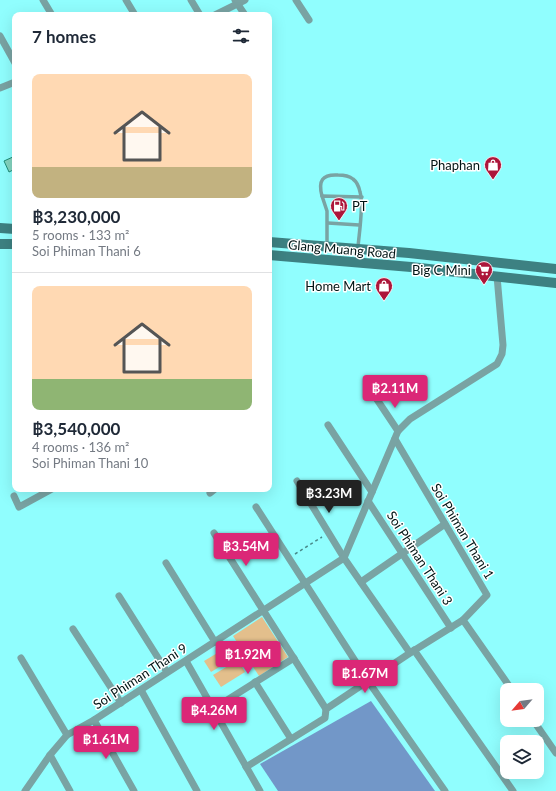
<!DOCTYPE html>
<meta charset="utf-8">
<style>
body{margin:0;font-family:Lato,sans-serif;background:#f2f2f3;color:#1f2937;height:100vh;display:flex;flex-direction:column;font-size:15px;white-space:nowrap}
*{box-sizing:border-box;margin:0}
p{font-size:13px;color:#747a83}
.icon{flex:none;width:22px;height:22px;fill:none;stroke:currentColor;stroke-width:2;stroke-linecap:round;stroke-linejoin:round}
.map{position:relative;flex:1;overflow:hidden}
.sheet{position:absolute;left:12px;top:12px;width:260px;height:480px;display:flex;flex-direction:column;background:#fff;border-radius:8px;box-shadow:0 4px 16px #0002}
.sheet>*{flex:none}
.needle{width:26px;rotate:242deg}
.controls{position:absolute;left:500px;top:683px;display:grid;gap:8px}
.controls a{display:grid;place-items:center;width:44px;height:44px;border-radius:8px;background:#fff;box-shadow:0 4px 16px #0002;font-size:20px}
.price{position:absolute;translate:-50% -34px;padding:0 9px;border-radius:4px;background:#db2777;color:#fff;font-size:13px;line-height:26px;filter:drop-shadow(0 1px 2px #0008)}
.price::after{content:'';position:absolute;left:50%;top:24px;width:12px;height:9px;margin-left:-6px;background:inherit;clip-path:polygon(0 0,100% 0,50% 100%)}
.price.active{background:#222;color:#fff}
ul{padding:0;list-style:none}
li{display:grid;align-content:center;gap:8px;height:212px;padding:0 20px}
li+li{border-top:1px solid #e0e1e3}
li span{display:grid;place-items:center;height:124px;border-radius:8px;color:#555}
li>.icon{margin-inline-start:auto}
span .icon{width:72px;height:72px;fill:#fffc;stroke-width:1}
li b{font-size:17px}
h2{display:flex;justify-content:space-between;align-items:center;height:48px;padding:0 20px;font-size:17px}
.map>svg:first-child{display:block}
.green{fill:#e3bf8c}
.water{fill:#7297c8}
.building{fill:#84d4bf;stroke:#1e8e78}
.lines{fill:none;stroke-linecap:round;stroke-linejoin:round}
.path{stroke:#498a8a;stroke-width:1.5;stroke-dasharray:3 3;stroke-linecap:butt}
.lane{stroke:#79a3a3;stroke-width:3.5}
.street{stroke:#79a3a3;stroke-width:7}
.secondary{stroke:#3d8182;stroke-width:10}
.labels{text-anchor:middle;stroke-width:3;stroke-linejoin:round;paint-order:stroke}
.poi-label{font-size:13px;fill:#001414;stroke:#fff;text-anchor:end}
.street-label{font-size:13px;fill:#001414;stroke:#fff}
</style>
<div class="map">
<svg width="556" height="791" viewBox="0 0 556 791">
<rect width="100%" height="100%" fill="#90fefe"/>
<g class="green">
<path d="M 262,617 L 288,657 L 259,676 L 233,636 Z"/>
<path d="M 229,646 L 236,657 L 211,672 L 204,661 Z"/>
<path d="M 238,660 L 245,672 L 221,687 L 213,675 Z"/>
</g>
<path class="water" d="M 371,701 L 435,791 L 278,791 L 260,764 Z"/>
<path class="building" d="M 15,156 L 15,169 L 9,172 L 4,161 Z"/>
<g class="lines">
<path class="path" d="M 295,554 L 322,537"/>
<g class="lane">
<path d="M 322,196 C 318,181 322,174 338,175 C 343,175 348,175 353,179 C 357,182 359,187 360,192 C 364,204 359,234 358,247"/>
<path d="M 328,223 L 359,225"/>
<path d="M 327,245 L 327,211 L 322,196 L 362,197"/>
</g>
<g class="street">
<path d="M 43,0 L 52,15"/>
<path d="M 126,0 L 135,15"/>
<path d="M 191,0 L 200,15"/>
<path d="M 235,0 L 245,15"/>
<path d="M 296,0 L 309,20"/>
<path d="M 215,15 L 245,0"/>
<path d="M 0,36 L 15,63"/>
<path d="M 0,88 L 15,82"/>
<path d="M 376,398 L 398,431"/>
<path d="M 328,425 L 372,492"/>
<path d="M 395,439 L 487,595 L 463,620 L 512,690"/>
<path d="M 297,481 L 344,558 L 410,653"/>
<path d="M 210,493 L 215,489"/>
<path d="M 14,496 L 19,507 L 52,489"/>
<path d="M 368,501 L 451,628"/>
<path d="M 256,507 L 368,681 L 445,791"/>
<path d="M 214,533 L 326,709"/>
<path d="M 166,563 L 215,642"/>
<path d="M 361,582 L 445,524"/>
<path d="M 119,596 L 167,672"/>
<path d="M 73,629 L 121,703"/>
<path d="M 414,650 L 513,791"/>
<path d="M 21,658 L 67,735"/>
<path d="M 186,661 L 260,791"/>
<path d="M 255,682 L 291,739"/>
<path d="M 141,690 L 197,791"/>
<path d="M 213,709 L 294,658"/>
<path d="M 94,720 L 134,791"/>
<path d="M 533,720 L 556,753"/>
<path d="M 50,755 L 70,791"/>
<path d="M 246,767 L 325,718 L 326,709 L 410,653 L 463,620"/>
<path d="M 25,791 L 50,755 L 67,735 L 94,720 L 344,558 L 398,431 L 410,419 L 497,364 L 502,354 L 503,345 L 497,276"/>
</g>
<g class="secondary">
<path d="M 0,228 L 15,229"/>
<path d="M 269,242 L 409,253 L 556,269"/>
<path d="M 0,244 L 15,244"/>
<path d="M 269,255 L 411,267 L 556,283"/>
</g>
</g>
<defs>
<g id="shop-pin" transform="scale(0.9)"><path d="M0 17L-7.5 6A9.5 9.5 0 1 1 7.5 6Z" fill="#ac163a" stroke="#fff"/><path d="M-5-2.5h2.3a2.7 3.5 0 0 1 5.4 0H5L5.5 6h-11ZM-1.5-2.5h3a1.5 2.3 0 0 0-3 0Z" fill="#fff"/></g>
<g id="fuel-pin" transform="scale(0.9)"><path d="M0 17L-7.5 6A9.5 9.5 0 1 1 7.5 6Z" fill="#ac163a" stroke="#fff"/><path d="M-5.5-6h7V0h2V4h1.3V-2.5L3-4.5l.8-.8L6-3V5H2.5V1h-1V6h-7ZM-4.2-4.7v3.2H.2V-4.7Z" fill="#fff"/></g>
<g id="supermarket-pin" transform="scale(0.9)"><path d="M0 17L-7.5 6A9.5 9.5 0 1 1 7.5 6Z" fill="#ac163a" stroke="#fff"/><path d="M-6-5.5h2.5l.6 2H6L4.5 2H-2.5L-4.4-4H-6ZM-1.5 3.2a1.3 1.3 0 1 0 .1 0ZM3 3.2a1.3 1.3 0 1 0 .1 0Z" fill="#fff"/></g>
</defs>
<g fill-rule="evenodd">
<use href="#shop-pin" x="493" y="165"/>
<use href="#fuel-pin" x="339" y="206"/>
<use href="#supermarket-pin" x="484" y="270"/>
<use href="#shop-pin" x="384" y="286"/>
</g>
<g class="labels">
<g class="poi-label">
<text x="480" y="170">Phaphan</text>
<text x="352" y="211" text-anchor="start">PT</text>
<text x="471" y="275">Big C Mini</text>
<text x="371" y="291">Home Mart</text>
</g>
<g class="street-label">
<text transform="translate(342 249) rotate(5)" y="5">Glang Muang Road</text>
<text transform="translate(463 531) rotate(59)" y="5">Soi Phiman Thani 1</text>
<text transform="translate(420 558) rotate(57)" y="5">Soi Phiman Thani 3</text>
<text transform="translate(140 676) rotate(-33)" y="5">Soi Phiman Thani 9</text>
</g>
</g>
</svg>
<div class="controls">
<a><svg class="needle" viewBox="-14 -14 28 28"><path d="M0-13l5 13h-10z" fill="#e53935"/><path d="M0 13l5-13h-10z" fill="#747a83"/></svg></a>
<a><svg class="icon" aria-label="layers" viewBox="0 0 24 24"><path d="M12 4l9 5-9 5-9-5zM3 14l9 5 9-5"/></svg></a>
</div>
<b class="price" style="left:395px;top:409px">฿2.11M</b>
<b class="price active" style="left:329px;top:514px">฿3.23M</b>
<b class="price" style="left:246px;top:567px">฿3.54M</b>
<b class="price" style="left:248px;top:675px">฿1.92M</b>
<b class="price" style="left:365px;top:694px">฿1.67M</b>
<b class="price" style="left:214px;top:731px">฿4.26M</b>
<b class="price" style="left:106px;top:760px">฿1.61M</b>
<section class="sheet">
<h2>7 homes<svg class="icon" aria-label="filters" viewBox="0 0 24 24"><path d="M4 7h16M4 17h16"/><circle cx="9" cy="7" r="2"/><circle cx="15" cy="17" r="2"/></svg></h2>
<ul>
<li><span style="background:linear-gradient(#ffd9b3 75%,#c2b280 0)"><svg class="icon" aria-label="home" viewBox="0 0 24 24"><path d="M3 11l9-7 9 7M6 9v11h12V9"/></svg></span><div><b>฿3,230,000</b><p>5 rooms · 133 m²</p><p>Soi Phiman Thani 6</p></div></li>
<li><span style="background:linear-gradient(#ffd9b3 75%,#8fb573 0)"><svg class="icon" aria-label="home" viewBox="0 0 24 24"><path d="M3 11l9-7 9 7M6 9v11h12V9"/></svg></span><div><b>฿3,540,000</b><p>4 rooms · 136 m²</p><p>Soi Phiman Thani 10</p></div></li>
</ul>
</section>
</div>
